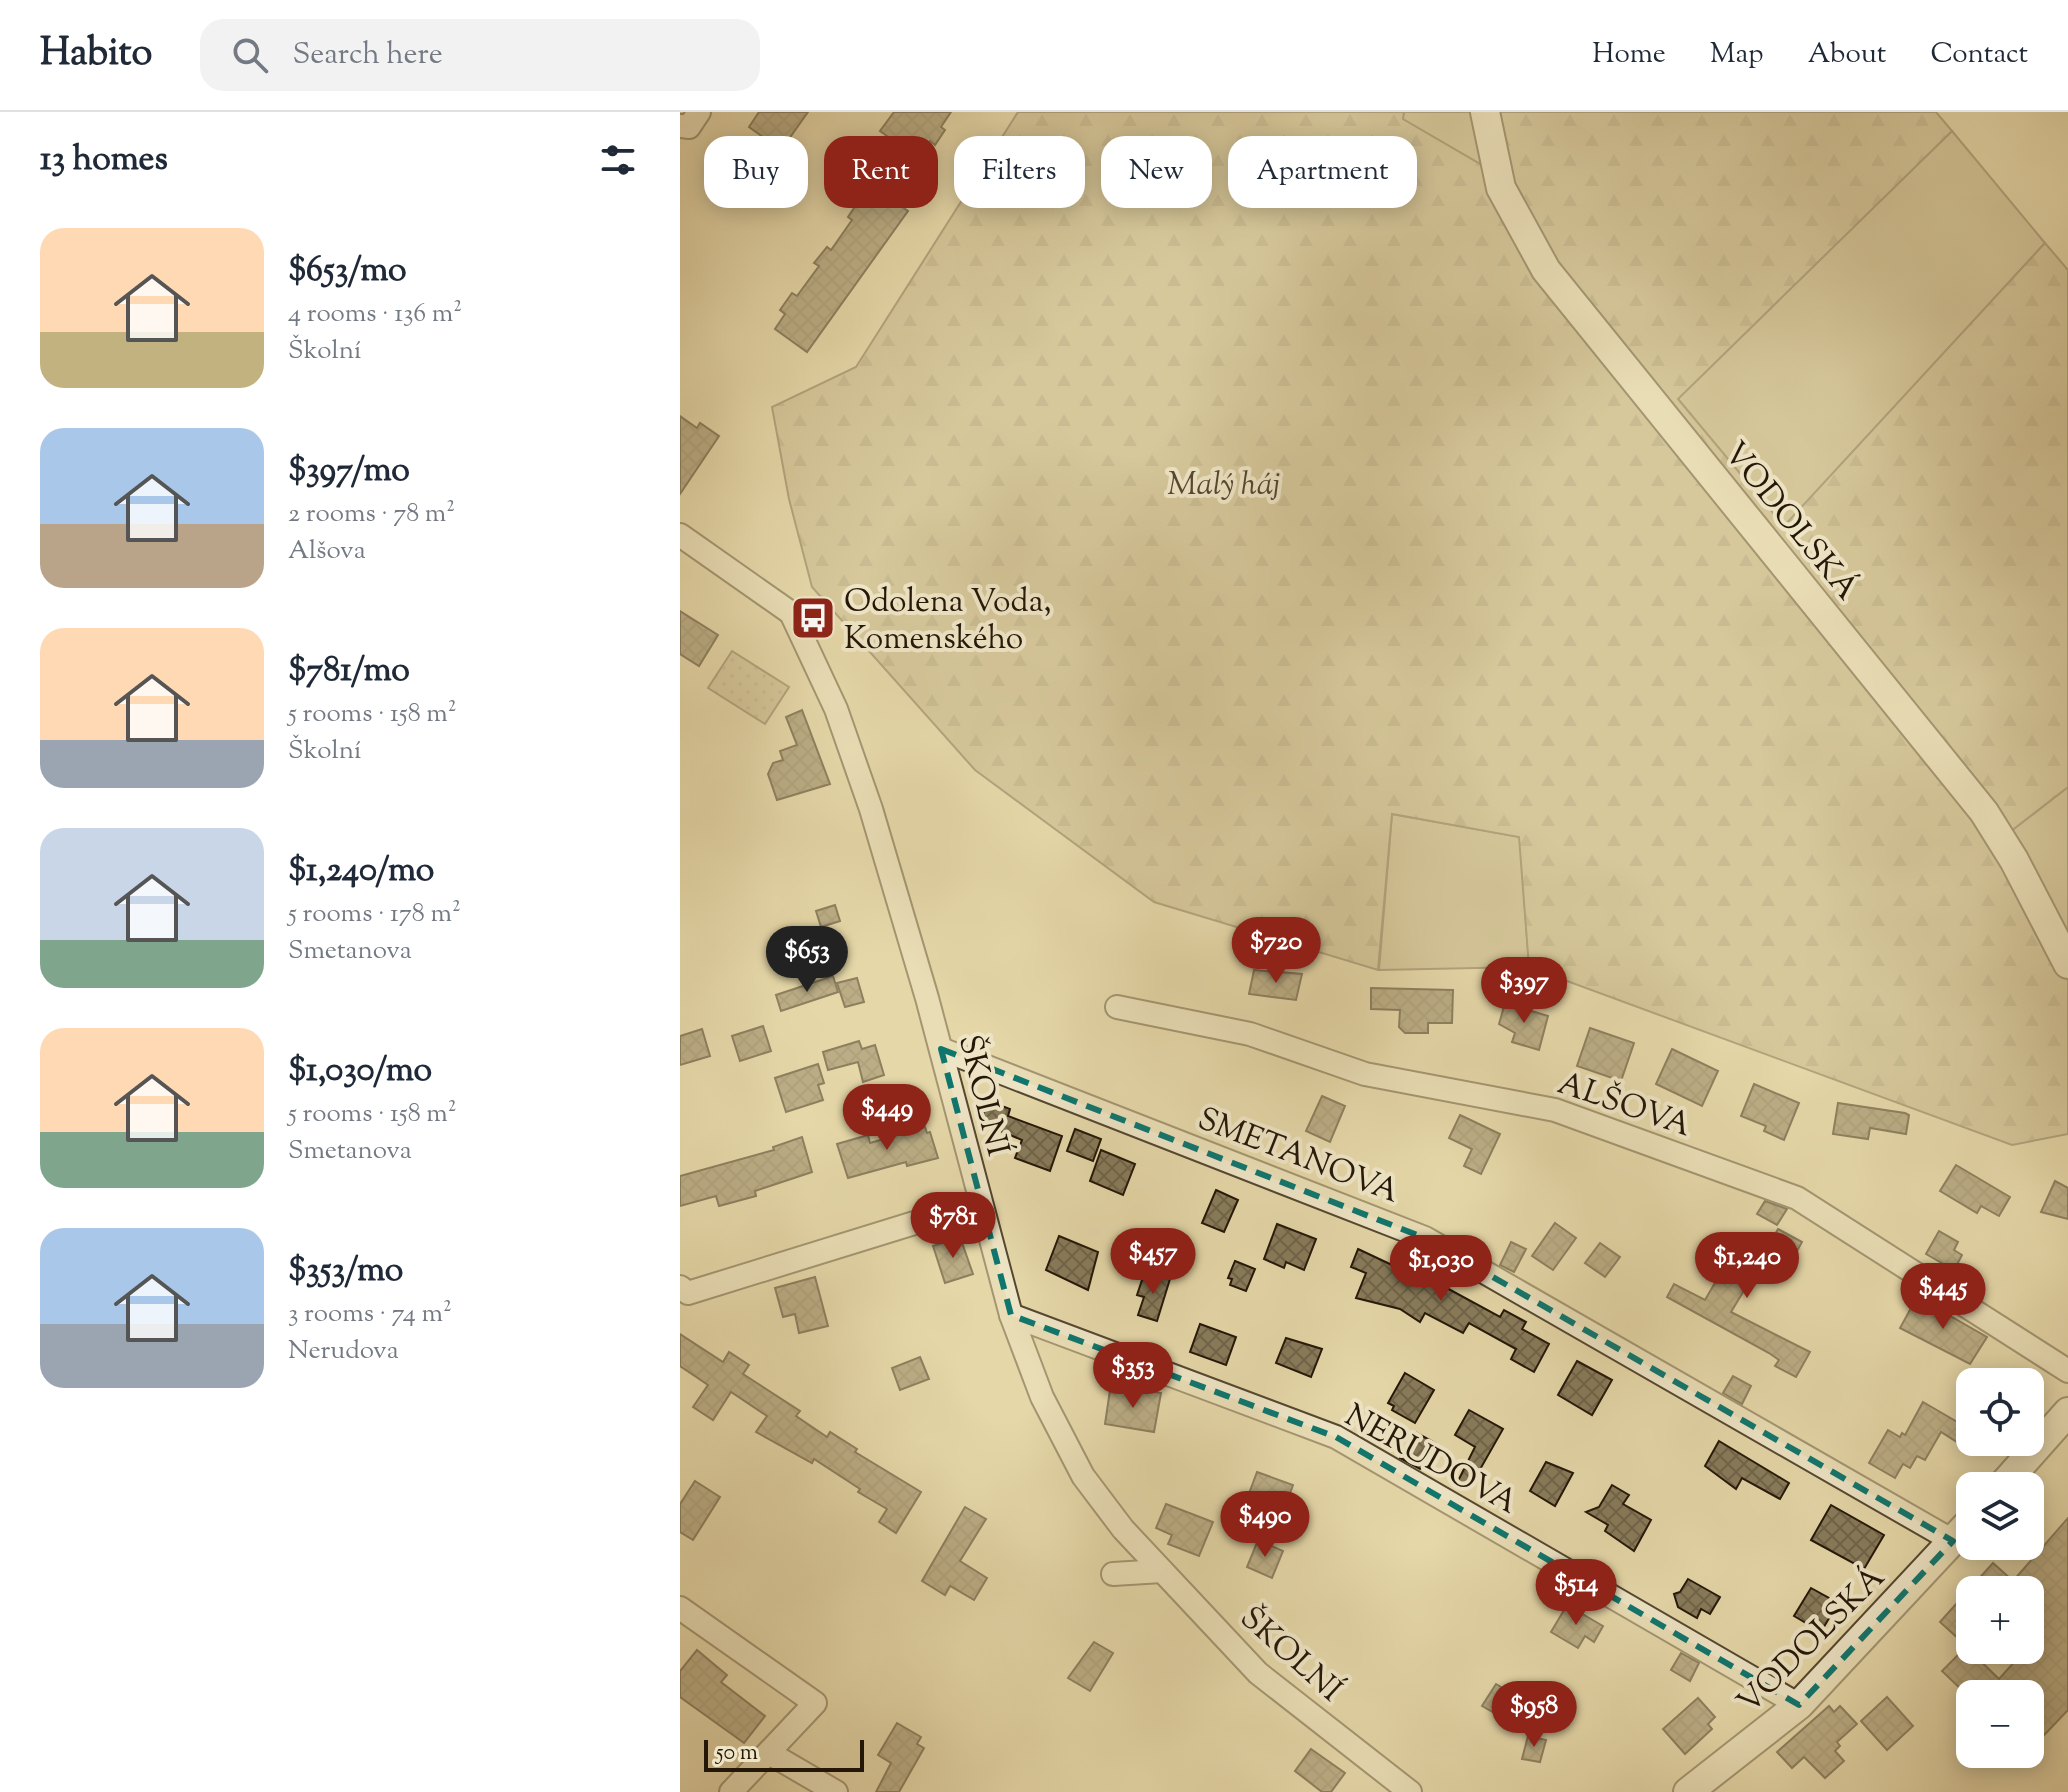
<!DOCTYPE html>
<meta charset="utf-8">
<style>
body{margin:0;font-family:"Sorts Mill Goudy",serif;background:#f2f2f3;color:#1f2937;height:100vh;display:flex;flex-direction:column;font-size:30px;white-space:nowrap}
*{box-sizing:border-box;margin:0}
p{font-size:26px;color:#747a83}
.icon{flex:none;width:44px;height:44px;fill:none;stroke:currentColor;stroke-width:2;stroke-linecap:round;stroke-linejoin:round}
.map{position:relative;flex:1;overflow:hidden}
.details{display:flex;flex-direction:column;background:#fff;width:680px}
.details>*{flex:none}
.banner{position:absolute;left:24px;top:24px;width:760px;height:72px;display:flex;gap:16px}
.tools{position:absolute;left:1276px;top:1256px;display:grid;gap:16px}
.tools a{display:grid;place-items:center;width:88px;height:88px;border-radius:16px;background:#fff;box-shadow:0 4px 20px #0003;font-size:40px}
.scale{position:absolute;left:24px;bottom:20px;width:160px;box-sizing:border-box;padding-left:8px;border:4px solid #241708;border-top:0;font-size:22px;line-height:28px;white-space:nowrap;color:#241708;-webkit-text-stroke:6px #eee5c6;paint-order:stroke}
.price{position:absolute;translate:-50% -68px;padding:0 18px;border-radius:28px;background:#8f2418;color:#fff;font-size:26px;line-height:52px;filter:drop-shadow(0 2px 4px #0008)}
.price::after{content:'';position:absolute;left:50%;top:48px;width:24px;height:18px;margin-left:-12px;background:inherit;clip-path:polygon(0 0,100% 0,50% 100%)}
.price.selected{background:#222;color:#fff}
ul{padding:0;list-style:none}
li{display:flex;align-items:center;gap:24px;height:200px;padding:0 40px}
li span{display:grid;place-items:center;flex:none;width:224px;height:160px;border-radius:24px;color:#555}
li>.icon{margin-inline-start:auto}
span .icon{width:96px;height:96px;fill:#fffc;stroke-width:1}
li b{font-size:34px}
h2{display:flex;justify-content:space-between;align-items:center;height:96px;padding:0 40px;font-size:34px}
.chip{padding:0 28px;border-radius:24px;background:#fff;box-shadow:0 4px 20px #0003;font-size:28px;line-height:72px}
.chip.selected{background:#8f2418;color:#fff}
header{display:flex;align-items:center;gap:48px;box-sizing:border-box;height:112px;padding:0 40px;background:#fff;border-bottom:2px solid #e0e1e3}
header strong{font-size:38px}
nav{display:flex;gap:44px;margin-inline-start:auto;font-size:28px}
.search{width:560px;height:72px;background:#f2f2f3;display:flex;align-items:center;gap:20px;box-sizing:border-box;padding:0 28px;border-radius:24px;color:#747a83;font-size:30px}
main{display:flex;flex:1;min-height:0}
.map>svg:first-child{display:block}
.green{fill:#c4b68d;stroke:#74664a;stroke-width:2}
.forest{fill:url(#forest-firs);stroke:#74664a;stroke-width:2}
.park{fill:url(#park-dots);stroke:#74664a;stroke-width:2}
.building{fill:url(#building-cross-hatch);stroke:#241708;stroke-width:2}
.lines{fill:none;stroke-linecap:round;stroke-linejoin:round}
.minor-casing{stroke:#544730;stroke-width:26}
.tertiary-casing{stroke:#544730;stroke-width:32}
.minor{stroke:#eee5c6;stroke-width:22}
.tertiary{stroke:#eee5c6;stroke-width:28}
.marked{fill:none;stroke:#0f766e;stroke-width:6;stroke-dasharray:16 10;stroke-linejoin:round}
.labels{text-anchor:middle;stroke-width:8;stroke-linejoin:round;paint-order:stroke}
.park-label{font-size:32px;font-style:italic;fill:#544730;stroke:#eee5c6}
.street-label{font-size:32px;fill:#241708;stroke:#eee5c6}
.poi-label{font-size:32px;fill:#241708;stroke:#eee5c6;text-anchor:start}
</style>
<header>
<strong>Habito</strong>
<div class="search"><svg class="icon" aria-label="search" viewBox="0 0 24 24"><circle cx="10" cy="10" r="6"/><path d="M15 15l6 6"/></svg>Search here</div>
<nav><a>Home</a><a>Map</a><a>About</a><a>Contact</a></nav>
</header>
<main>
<section class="details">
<h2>13 homes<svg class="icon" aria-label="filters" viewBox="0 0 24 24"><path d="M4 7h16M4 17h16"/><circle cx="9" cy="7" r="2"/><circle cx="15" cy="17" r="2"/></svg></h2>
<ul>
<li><span style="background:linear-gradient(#ffd9b3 65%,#c2b280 0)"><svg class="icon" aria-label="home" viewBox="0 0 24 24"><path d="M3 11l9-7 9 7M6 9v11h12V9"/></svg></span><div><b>$653/mo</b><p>4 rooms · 136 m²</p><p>Školní</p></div></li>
<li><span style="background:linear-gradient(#a9c7e8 60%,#b9a48a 0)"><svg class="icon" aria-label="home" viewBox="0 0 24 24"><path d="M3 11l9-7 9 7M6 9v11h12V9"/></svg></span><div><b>$397/mo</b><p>2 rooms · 78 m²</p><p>Alšova</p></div></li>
<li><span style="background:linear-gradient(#ffd9b3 70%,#9aa5b1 0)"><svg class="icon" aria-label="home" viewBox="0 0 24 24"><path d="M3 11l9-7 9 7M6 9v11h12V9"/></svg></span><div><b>$781/mo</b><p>5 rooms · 158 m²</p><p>Školní</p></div></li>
<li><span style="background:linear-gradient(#c9d6e8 70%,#7fa58c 0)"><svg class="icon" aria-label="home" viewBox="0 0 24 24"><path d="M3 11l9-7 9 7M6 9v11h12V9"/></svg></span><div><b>$1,240/mo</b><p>5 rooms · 178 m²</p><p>Smetanova</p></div></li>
<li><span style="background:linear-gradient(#ffd9b3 65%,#7fa58c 0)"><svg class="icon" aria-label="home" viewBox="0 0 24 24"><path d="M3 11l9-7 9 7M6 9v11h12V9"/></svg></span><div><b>$1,030/mo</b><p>5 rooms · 158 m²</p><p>Smetanova</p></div></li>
<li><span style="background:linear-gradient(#a9c7e8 60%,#9aa5b1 0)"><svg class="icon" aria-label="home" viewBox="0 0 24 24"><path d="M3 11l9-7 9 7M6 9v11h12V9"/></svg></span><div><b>$353/mo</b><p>3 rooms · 74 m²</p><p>Nerudova</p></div></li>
</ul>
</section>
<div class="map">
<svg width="1388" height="1680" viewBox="0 0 1388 1680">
<defs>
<pattern id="forest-firs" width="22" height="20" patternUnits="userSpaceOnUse" patternTransform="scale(2)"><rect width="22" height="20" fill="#c4b68d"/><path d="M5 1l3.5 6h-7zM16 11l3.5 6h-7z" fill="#a89c78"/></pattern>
<pattern id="park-dots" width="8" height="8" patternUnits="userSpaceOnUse" patternTransform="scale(2)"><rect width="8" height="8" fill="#c4b68d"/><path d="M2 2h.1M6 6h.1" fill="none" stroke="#a89c78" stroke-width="1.8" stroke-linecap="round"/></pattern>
<pattern id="building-cross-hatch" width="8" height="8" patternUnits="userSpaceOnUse" patternTransform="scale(2)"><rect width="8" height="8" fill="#887b5b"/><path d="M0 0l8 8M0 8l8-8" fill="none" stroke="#6f6449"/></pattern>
</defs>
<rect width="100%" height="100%" fill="#e5d7a8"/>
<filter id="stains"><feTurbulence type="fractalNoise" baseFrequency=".0025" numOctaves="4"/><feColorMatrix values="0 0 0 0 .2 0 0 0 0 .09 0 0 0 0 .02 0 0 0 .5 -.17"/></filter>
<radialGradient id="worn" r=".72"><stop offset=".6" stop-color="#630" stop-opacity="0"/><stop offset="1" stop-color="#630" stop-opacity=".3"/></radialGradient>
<g class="green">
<path d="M 724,0 L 795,0 L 802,53 L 722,7 Z"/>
<path d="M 1272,19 L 1365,131 L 1104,415 L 997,286 Z"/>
<path d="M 1388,675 L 1388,840 L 1326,723 Z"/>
<path d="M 712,702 L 840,725 L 849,855 L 699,858 Z"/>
</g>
<path class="forest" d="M 338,0 L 724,0 L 723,7 L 802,53 L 795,0 L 1256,0 L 1272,19 L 998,287 L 1104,414 L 1365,131 L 1388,158 L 1388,675 L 1326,723 L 1388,840 L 1388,1022 L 1332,1033 L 849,855 L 839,725 L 712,702 L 698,858 L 474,790 L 295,658 L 132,475 L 109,387 L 92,295 L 176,255 Z"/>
<path class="park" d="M 52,539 L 109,575 L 85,612 L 28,576 Z"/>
<g class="building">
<path d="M 79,0 L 128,0 L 101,38 L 69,15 Z"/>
<path d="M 214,0 L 271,0 L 261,15 L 265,18 L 255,33 L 250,29 L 238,46 L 200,19 Z"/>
<path d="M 195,76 L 228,99 L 127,240 L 95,217 L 105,202 L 100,198 L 112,181 L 117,184 L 139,154 L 134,151 L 147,135 L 151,138 L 172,108 L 168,105 L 180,87 L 185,91 Z"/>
<path d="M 0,304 L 17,316 L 20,311 L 39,324 L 0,382 Z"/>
<path d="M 0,499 L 38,523 L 19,554 L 0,542 Z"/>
<path d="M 122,598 L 150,672 L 97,688 L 88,662 L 93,651 L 103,648 L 100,639 L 117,633 L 106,605 Z"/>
<path d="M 155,793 L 160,809 L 141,815 L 136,799 Z"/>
<path d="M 574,858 L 622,862 L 616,888 L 569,882 Z"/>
<path d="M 153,864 L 158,880 L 101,899 L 96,883 Z"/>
<path d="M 177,866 L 184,890 L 165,895 L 157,871 Z"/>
<path d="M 691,876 L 773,878 L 772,911 L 748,911 L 748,921 L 725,921 L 719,915 L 720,898 L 691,897 Z"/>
<path d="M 825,891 L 868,904 L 859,938 L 832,930 L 835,921 L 819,912 Z"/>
<path d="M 83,914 L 91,939 L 60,949 L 52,924 Z"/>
<path d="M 910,916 L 954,931 L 941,969 L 897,954 Z"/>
<path d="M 22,917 L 30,944 L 0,953 L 0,924 Z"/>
<path d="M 179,929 L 182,937 L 195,933 L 204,963 L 183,970 L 178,950 L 148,958 L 143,940 Z"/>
<path d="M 992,937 L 1038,959 L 1022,994 L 976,972 Z"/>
<path d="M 138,952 L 144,971 L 138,973 L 143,988 L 106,1000 L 95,966 Z"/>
<path d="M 1074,972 L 1119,991 L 1104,1028 L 1084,1019 L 1086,1014 L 1061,1004 Z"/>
<path d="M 642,984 L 665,994 L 650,1030 L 626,1019 Z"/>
<path d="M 309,989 L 330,997 L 328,1004 L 382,1024 L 370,1059 L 335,1046 L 342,1028 L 299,1010 Z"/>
<path d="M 1158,991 L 1225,1001 L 1229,1003 L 1226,1022 L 1190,1016 L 1188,1027 L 1153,1022 Z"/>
<path d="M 780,1003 L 820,1022 L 801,1062 L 784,1054 L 792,1037 L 769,1026 Z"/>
<path d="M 245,1015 L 247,1021 L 250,1020 L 258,1046 L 227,1054 L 226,1050 L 168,1066 L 157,1032 L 188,1023 L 190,1031 Z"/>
<path d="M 395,1017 L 421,1027 L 413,1049 L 387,1039 Z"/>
<path d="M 122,1025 L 132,1060 L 75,1079 L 76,1084 L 39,1094 L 36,1084 L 0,1094 L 0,1064 L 94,1038 L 93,1035 Z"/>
<path d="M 421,1038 L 455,1052 L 443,1083 L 410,1069 Z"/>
<path d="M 1276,1053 L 1330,1085 L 1319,1104 L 1301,1094 L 1297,1101 L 1260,1079 Z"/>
<path d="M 1375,1069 L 1388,1076 L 1388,1107 L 1361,1100 Z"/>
<path d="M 536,1078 L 558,1088 L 544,1120 L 522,1111 Z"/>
<path d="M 1085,1089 L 1107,1097 L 1097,1113 L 1077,1102 Z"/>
<path d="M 875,1111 L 896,1126 L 873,1158 L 852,1144 Z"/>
<path d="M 597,1112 L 636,1127 L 624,1158 L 606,1150 L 604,1156 L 584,1147 Z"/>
<path d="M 1098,1117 L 1122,1130 L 1106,1159 L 1083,1147 L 1051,1200 L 1130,1240 L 1116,1265 L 1095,1254 L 1099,1248 L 1089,1241 L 987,1185 L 994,1172 L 1025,1188 L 1058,1131 L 1082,1145 Z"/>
<path d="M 1259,1119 L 1278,1130 L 1274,1138 L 1282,1143 L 1274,1158 L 1246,1142 Z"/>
<path d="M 379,1124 L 418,1140 L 408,1178 L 366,1158 Z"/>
<path d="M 280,1125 L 293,1162 L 265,1171 L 253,1134 Z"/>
<path d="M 831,1130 L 846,1137 L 834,1160 L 820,1153 Z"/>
<path d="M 920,1131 L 940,1145 L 925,1165 L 905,1151 Z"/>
<path d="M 678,1137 L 712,1153 L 725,1155 L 731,1140 L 746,1146 L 760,1153 L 752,1168 L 820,1205 L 824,1198 L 846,1210 L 842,1217 L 869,1232 L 854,1260 L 831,1247 L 836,1237 L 789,1211 L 783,1221 L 745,1201 L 740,1210 L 720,1197 L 676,1186 L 686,1161 L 671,1155 Z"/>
<path d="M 555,1149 L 575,1157 L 566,1179 L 550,1173 L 552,1167 L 548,1166 Z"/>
<path d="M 471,1161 L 490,1167 L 477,1209 L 458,1203 L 464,1185 L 457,1183 L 463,1165 L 469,1167 Z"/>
<path d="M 135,1165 L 148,1214 L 119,1221 L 115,1202 L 103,1205 L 95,1176 Z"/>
<path d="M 1237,1185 L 1307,1225 L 1290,1252 L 1220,1216 Z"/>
<path d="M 520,1212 L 556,1225 L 546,1253 L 510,1240 Z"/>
<path d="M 0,1222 L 43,1250 L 49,1240 L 69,1253 L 63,1262 L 120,1299 L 116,1304 L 147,1325 L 150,1320 L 177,1337 L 175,1340 L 241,1380 L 216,1421 L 199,1410 L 207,1397 L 178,1380 L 180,1377 L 134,1347 L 132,1351 L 76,1320 L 87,1304 L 51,1280 L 33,1308 L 13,1295 L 28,1273 L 0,1254 Z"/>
<path d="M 606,1226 L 642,1237 L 631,1265 L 596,1251 Z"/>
<path d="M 240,1245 L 249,1267 L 220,1278 L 212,1256 Z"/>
<path d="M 897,1249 L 932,1268 L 912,1303 L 878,1283 Z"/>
<path d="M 725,1261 L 754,1278 L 735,1311 L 712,1298 L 714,1294 L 708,1291 Z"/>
<path d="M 1053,1264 L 1071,1274 L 1062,1292 L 1043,1281 Z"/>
<path d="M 458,1277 L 481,1281 L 474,1320 L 425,1312 L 430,1278 L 457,1282 Z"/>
<path d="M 1243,1290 L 1286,1315 L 1277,1330 L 1261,1320 L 1245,1348 L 1237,1344 L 1230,1356 L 1223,1352 L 1215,1366 L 1189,1351 L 1208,1318 L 1220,1325 L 1222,1321 L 1225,1323 Z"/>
<path d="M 789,1298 L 823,1317 L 790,1375 L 778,1369 L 795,1335 L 775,1323 Z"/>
<path d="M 735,1320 L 755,1331 L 740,1357 L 720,1346 Z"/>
<path d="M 1039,1329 L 1109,1371 L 1100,1387 L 1062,1366 L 1056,1377 L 1025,1354 Z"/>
<path d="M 866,1350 L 893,1361 L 875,1394 L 850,1379 Z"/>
<path d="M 577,1360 L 613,1373 L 603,1400 L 567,1387 Z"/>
<path d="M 15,1369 L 40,1385 L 13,1428 L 0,1420 L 0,1392 Z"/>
<path d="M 932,1373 L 949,1383 L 943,1392 L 971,1408 L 954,1439 L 925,1419 L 928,1413 L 906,1400 L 919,1395 Z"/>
<path d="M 486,1392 L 533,1410 L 519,1444 L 488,1432 L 492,1423 L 476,1416 Z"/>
<path d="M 1151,1393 L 1204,1423 L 1184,1457 L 1131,1428 Z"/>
<path d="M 285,1395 L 306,1407 L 280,1449 L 307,1466 L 294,1488 L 270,1474 L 265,1483 L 242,1469 Z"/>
<path d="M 1388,1406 L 1388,1598 L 1350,1638 L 1350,1582 L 1286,1582 L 1262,1559 L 1286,1535 L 1319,1567 L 1345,1538 L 1350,1538 L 1350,1478 L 1290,1478 L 1290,1518 L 1281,1529 L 1260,1510 L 1313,1451 L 1333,1469 Z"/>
<path d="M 578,1428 L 603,1439 L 592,1466 L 567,1455 Z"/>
<path d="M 1008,1467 L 1040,1485 L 1030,1502 L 1021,1497 L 1017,1506 L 998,1495 L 994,1482 L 1000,1480 Z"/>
<path d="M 1131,1476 L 1158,1491 L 1141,1520 L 1114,1504 Z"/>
<path d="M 887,1493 L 923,1514 L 914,1530 L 905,1524 L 898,1536 L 871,1520 Z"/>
<path d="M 414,1530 L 433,1541 L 410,1579 L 388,1566 Z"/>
<path d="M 17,1538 L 47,1563 L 41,1570 L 85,1604 L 64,1631 L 0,1585 L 0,1559 Z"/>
<path d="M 1001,1541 L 1019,1551 L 1010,1569 L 991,1558 Z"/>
<path d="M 816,1572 L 868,1603 L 855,1624 L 802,1594 Z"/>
<path d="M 1207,1585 L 1233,1614 L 1207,1638 L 1181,1609 Z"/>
<path d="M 1018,1586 L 1035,1605 L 1028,1612 L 1032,1617 L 1005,1642 L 983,1617 Z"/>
<path d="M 1149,1594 L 1154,1600 L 1160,1594 L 1177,1612 L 1157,1630 L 1160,1634 L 1155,1639 L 1164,1649 L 1145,1666 L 1124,1645 L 1112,1656 L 1097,1640 Z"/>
<path d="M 217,1611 L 241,1625 L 237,1632 L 244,1636 L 219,1680 L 196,1680 L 211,1651 L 198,1643 Z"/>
<path d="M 848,1624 L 866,1628 L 860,1650 L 842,1647 Z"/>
<path d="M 631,1637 L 665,1661 L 651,1680 L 642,1680 L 615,1659 Z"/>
</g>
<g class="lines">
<g class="minor-casing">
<g id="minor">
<path d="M 0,14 L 9,15 L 19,0"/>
<path d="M 0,423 L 111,501 L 156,597 L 191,697 L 247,886 L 331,1203 L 362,1285 L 403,1364 L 443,1417 L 578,1561 L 730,1680"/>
<path d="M 437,895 L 570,922 L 685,962 L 875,998 L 1117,1086 L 1388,1259"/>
<path d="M 261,937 L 745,1126 L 1273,1429"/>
<path d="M 0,1175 L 8,1181 L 299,1091"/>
<path d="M 331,1203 L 656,1325 L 1119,1593"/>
<path d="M 433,1462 L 482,1459"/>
<path d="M 0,1496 L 135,1591 L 51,1680"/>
<path d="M 89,1641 L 156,1680"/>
</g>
</g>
<g class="tertiary-casing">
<g id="tertiary">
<path d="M 805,0 L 821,76 L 866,158 L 1304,700 L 1334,748 L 1388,852"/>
<path d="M 1322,1374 L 1388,1300"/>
<path d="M 1008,1680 L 1119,1593 L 1290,1410"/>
</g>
</g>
<use href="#minor" class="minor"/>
<use href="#tertiary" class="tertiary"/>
</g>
<path d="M0 0H1388V1680H0ZM 261,937 L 745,1126 L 1273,1429 L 1119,1593 L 656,1325 L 331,1203 Z" fill="#e5d7a8" fill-opacity=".55" fill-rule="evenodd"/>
<path class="marked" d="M 261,937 L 745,1126 L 1273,1429 L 1119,1593 L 656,1325 L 331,1203 Z"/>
<defs>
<g id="bus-square" transform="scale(2.3)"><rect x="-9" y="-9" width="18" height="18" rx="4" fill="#8f2418" stroke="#eee5c6"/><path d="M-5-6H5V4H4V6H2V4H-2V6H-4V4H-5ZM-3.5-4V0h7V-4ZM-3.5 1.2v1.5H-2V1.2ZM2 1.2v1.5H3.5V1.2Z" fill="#fff"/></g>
</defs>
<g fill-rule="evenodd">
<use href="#bus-square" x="133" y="506"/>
</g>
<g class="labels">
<g class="park-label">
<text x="544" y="382">Malý háj</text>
</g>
<g class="street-label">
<text transform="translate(1112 408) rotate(51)" y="11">VODOLSKÁ</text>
<text transform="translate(305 983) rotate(76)" y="11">ŠKOLNÍ</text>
<text transform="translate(945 991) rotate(19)" y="11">ALŠOVA</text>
<text transform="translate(619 1042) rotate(21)" y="11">SMETANOVA</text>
<text transform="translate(752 1346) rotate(29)" y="11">NERUDOVA</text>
<text transform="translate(1130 1527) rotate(-45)" y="11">VODOLSKÁ</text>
<text transform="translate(612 1541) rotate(42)" y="11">ŠKOLNÍ</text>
</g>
<g class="poi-label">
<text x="164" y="499">Odolena Voda,<tspan x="164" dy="37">Komenského</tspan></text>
</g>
</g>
<rect width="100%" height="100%" filter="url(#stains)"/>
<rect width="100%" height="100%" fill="url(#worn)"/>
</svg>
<div class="tools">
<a><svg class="icon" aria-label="locate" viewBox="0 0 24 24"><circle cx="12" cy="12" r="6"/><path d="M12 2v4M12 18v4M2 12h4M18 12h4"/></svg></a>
<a><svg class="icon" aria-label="layers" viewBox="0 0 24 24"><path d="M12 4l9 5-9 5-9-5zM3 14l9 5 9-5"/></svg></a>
<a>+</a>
<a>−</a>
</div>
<div class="scale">50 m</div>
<b class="price" style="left:596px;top:873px">$720</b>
<b class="price selected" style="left:127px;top:882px">$653</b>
<b class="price" style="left:844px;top:913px">$397</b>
<b class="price" style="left:207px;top:1040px">$449</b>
<b class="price" style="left:273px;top:1148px">$781</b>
<b class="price" style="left:473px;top:1184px">$457</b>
<b class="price" style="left:1067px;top:1188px">$1,240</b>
<b class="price" style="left:761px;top:1191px">$1,030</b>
<b class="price" style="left:1263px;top:1219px">$445</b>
<b class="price" style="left:453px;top:1298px">$353</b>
<b class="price" style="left:585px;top:1447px">$490</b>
<b class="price" style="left:896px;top:1515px">$514</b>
<b class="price" style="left:854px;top:1637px">$958</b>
<div class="banner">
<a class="chip">Buy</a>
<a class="chip selected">Rent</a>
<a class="chip">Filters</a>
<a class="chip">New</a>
<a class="chip">Apartment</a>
</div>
</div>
</main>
